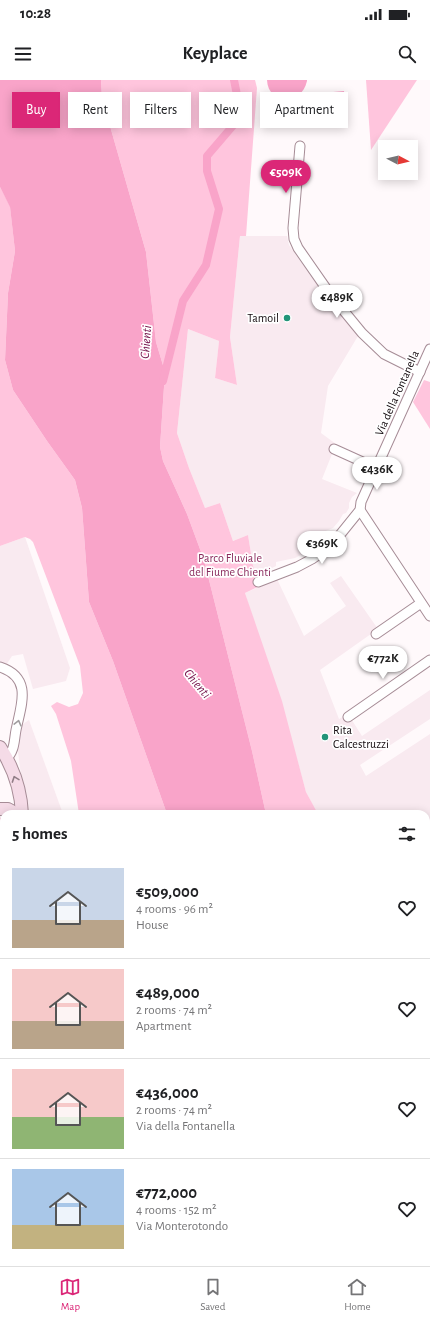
<!DOCTYPE html>
<meta charset="utf-8">
<style>
body{margin:0;font-family:"Alegreya Sans",sans-serif;background:#f6f6f6;color:#202124;height:100vh;display:flex;flex-direction:column;font-size:15px;white-space:nowrap}
*{box-sizing:border-box;margin:0}
p{font-size:13px;color:#757577}
.icon{flex:none;width:22px;height:22px;fill:none;stroke:currentColor;stroke-width:2;stroke-linecap:round;stroke-linejoin:round}
.map{position:relative;flex:1;overflow:hidden}
.drawer{position:absolute;left:0px;top:730px;width:430px;height:456px;display:flex;flex-direction:column;background:#fff;border-radius:12px 12px 0 0;box-shadow:0 2px 10px #0003}
.drawer>*{flex:none}
.guide{position:absolute;left:12px;top:12px;width:406px;height:36px;display:flex;gap:8px}
.needle{width:26px;rotate:97deg}
.tools{position:absolute;left:378px;top:60px;display:grid;gap:8px}
.tools a{display:grid;place-items:center;width:40px;height:40px;border-radius:0px;background:#fff;box-shadow:0 2px 10px #0003;font-size:20px}
.price{position:absolute;translate:-50% -34px;padding:0 9px;border-radius:14px;background:#fff;color:#222;font-size:13px;line-height:26px;filter:drop-shadow(0 1px 2px #0008)}
.price::after{content:'';position:absolute;left:50%;top:24px;width:12px;height:9px;margin-left:-6px;background:inherit;clip-path:polygon(0 0,100% 0,50% 100%)}
.price.on{background:#db2777;color:#fff}
ul{padding:0;list-style:none}
li{display:flex;align-items:center;gap:12px;height:100px;padding:0 12px}
li+li{border-top:1px solid #e0e0e0}
li span{display:grid;place-items:center;flex:none;width:112px;height:80px;border-radius:0px;color:#555}
li>.icon{margin-inline-start:auto}
span .icon{width:48px;height:48px;fill:#fffc;stroke-width:1}
li b{font-size:17px}
h2{display:flex;justify-content:space-between;align-items:center;height:48px;padding:0 12px;font-size:17px}
.chip{padding:0 14px;border-radius:0px;background:#fff;box-shadow:0 2px 10px #0003;font-size:14px;line-height:36px}
.chip.on{background:#db2777;color:#fff}
.status{display:flex;justify-content:space-between;align-items:center;height:28px;padding:0 20px;background:#fff;direction:ltr}
.status svg{height:11px;fill:currentColor}
header{display:flex;justify-content:space-between;align-items:center;height:52px;padding:0 12px;background:#fff;font-size:18px;font-weight:600}
.dock{display:flex;justify-content:space-around;align-items:center;height:56px;border-top:1px solid #e0e0e0;background:#fff;font-size:11px;color:#757577}
.dock a{display:grid;justify-items:center;gap:2px}
.dock .on{color:#db2777}
.map>svg:first-child{display:block}
.built{fill:#f9eaf0}
.green{fill:#ffc5dd}
.water{fill:#f9a4c9}
.lines{fill:none;stroke-linecap:round;stroke-linejoin:round}
.canal{stroke:#f9a4c9;stroke-width:8}
.street-casing{stroke:#a68c96;stroke-width:11}
.secondary-casing{stroke:#a68c96;stroke-width:14}
.primary-casing{stroke:#975c76;stroke-width:16}
.street{stroke:#fff;stroke-width:9}
.secondary{stroke:#f5dbe7;stroke-width:12}
.primary{stroke:#ebb7ce;stroke-width:14}
.rail-casing{stroke:#7e777a;stroke-width:4}
.rail{stroke:#fff;stroke-width:2.5;stroke-dasharray:8;stroke-linecap:butt}
.oneway{stroke:#a19d9f}
.oneway2{stroke:#907d86}
.poi-dot{fill:#219478;stroke:#fff;stroke-width:1.5}
.labels{text-anchor:middle;stroke-width:3.5;stroke-linejoin:round;paint-order:stroke}
.poi-label{font-size:12px;fill:#140b0f;stroke:#fff;text-anchor:end}
.street-label{font-size:12px;fill:#140b0f;stroke:#fff}
.park-label{font-size:12px;fill:#8a2a5d;stroke:#fff}
.water-label{font-size:13px;font-style:italic;fill:#731149;stroke:#fff}
</style>
<div class="status"><b>10:28</b><svg viewBox="0 0 49 12"><path d="M0 12V9h3v3zM5 12V6h3v6zM10 12V3h3v9zM15 12V0h3v12zM26 1h20v11H26zM47 4h2v5h-2z"/></svg></div>
<header><svg class="icon" aria-label="menu" viewBox="0 0 24 24"><path d="M4 6h16M4 12h16M4 18h16"/></svg>Keyplace<svg class="icon" aria-label="search" viewBox="0 0 24 24"><circle cx="10" cy="10" r="6"/><path d="M15 15l6 6"/></svg></header>
<div class="map">
<svg width="430" height="1186" viewBox="0 0 430 1186">
<rect width="100%" height="100%" fill="#fff9fb"/>
<g class="built">
<path d="M 240,156 L 287,156 L 289,165 L 327,219 L 358,256 L 328,306 L 321,353 L 336,364 L 322,399 L 357,413 L 352,417 L 349,423 L 349,428 L 346,433 L 343,434 L 339,441 L 333,448 L 323,452 L 327,462 L 295,478 L 276,482 L 276,486 L 256,496 L 253,486 L 248,455 L 233,461 L 220,423 L 205,428 L 189,388 L 177,353 L 188,249 L 219,261 L 215,298 L 237,305 L 230,257 Z"/>
<path d="M 25,457 L 70,588 L 66,601 L 33,609 L 23,574 L 12,576 L 6,585 L 0,583 L 0,466 Z"/>
<path d="M 341,496 L 378,549 L 320,590 L 339,639 L 348,634 L 362,656 L 430,610 L 430,639 L 360,685 L 366,696 L 430,654 L 430,782 L 426,784 L 426,734 L 317,733 L 306,712 L 297,679 L 245,513 L 277,499 L 304,556 L 346,526 L 330,503 Z"/>
<path d="M 29,640 L 63,734 L 26,734 L 17,664 L 20,646 Z"/>
<path d="M 0,799 L 4,808 L 4,938 L 0,939 Z"/>
</g>
<g class="green">
<path d="M 101,0 L 255,0 L 257,8 L 246,156 L 240,156 L 230,257 L 237,305 L 215,298 L 219,261 L 188,249 L 177,353 L 189,388 L 205,428 L 220,423 L 233,461 L 248,455 L 253,486 L 260,506 L 245,513 L 282,621 L 306,712 L 318,734 L 266,734 L 252,671 L 204,480 L 187,434 L 163,381 L 160,367 L 165,292 L 156,262 L 146,172 L 102,18 Z"/>
<path d="M 366,0 L 417,0 L 371,70 Z"/>
<path d="M 0,107 L 10,126 L 15,171 L 8,213 L 5,280 L 13,310 L 47,361 L 75,400 L 82,428 L 89,522 L 113,581 L 167,734 L 79,734 L 71,681 L 56,634 L 51,626 L 57,622 L 69,627 L 78,624 L 83,613 L 80,586 L 33,462 L 30,459 L 25,457 L 0,466 Z"/>
<path d="M 424,300 L 430,302 L 430,349 L 413,322 Z"/>
<path d="M 4,737 L 4,764 L 0,763 L 0,738 Z"/>
<path d="M 430,823 L 430,1124 L 426,1115 L 426,824 Z"/>
<path d="M 268,1182 L 322,1182 L 323,1186 L 269,1186 Z"/>
</g>
<g class="water">
<path d="M 0,0 L 101,0 L 102,18 L 146,172 L 156,262 L 165,292 L 160,367 L 163,381 L 187,434 L 204,480 L 252,671 L 266,734 L 167,734 L 113,581 L 89,522 L 82,428 L 75,400 L 47,361 L 13,310 L 5,280 L 8,213 L 15,171 L 10,127 L 0,107 Z"/>
<path d="M 267,0 L 307,0 L 307,1 C 301,27 268,25 267,0 Z"/>
<path d="M 344,11 L 345,22 L 322,23 L 322,13 Z"/>
<path d="M 343,29 L 344,42 L 324,44 L 323,30 Z"/>
<path d="M 426,1115 L 430,1124 L 430,1186 L 323,1186 L 322,1182 L 426,1182 Z"/>
</g>
<g class="lines">
<path class="canal" d="M 163,301 L 183,221 L 206,185 L 219,129 L 207,91 L 207,76 L 237,41 L 238,20 L 234,0"/>
<g class="street-casing">
<g id="street">
<path d="M 300,66 L 293,148 L 294,159 L 298,168 L 330,214 L 362,253 L 384,274 L 420,292"/>
<path d="M 334,369 L 376,388"/>
<path d="M 360,430 L 430,536"/>
<path d="M 258,502 L 297,487 L 312,479 L 328,468 L 339,456 L 360,430 L 361,422 L 430,269"/>
<path d="M 376,554 L 421,523"/>
<path d="M 0,587 C 33,598 21,625 16,650 C 14,660 15,671 6,679"/>
<path d="M 348,637 L 430,580"/>
</g>
</g>
<g class="secondary-casing">
<g id="secondary">
<path d="M 0,667 C 13,687 21,710 22,734"/>
<path d="M 0,729 L 8,729 L 17,734"/>
<path d="M 0,772 L 4,779"/>
</g>
</g>
<g class="primary-casing">
<g id="primary">
<path d="M 426,810 L 430,807"/>
<path d="M 0,1065 L 4,1061"/>
<path d="M 0,1107 L 4,1105"/>
</g>
</g>
<use href="#street" class="street"/>
<use href="#secondary" class="secondary"/>
<use href="#primary" class="primary"/>
<g class="rail-casing">
<g id="rail">
<path d="M 426,955 L 430,954"/>
<path d="M 0,1124 L 4,1123"/>
</g>
</g>
<use href="#rail" class="rail"/>
</g>
<defs><path id="oneway-chevron" d="M-2-3.5L2.5 0L-2 3.5" fill="none" stroke-width="1.6" stroke-linecap="round" stroke-linejoin="round"/></defs>
<use class="oneway" href="#oneway-chevron" transform="translate(18 643) rotate(-76)"/>
<use class="oneway2" href="#oneway-chevron" transform="translate(15 699) rotate(-110)"/>
<g class="poi-dot">
<circle cx="287" cy="238" r="4"/>
<circle cx="325" cy="657" r="4"/>
</g>
<g class="labels">
<g class="poi-label">
<text x="279" y="242">Tamoil</text>
<text x="333" y="654" text-anchor="start">Rita<tspan x="333" dy="14">Calcestruzzi</tspan></text>
</g>
<g class="street-label">
<text transform="translate(397 313) rotate(-66)" y="4">Via della Fontanella</text>
</g>
<g class="park-label">
<text x="230" y="482">Parco Fluviale<tspan x="230" dy="14">del Fiume Chienti</tspan></text>
</g>
<g class="water-label">
<text transform="translate(145 262) rotate(-86)" y="5">Chienti</text>
<text transform="translate(198 603) rotate(50)" y="5">Chienti</text>
</g>
</g>
</svg>
<div class="tools">
<a><svg class="needle" viewBox="-14 -14 28 28"><path d="M0-13l5 13h-10z" fill="#e53935"/><path d="M0 13l5-13h-10z" fill="#757577"/></svg></a>
</div>
<b class="price on" style="left:286px;top:114px">€509K</b>
<b class="price" style="left:337px;top:239px">€489K</b>
<b class="price" style="left:377px;top:411px">€436K</b>
<b class="price" style="left:322px;top:485px">€369K</b>
<b class="price" style="left:383px;top:600px">€772K</b>
<div class="guide">
<a class="chip on">Buy</a>
<a class="chip">Rent</a>
<a class="chip">Filters</a>
<a class="chip">New</a>
<a class="chip">Apartment</a>
</div>
<section class="drawer">
<h2>5 homes<svg class="icon" aria-label="filters" viewBox="0 0 24 24"><path d="M4 7h16M4 17h16"/><circle cx="9" cy="7" r="2"/><circle cx="15" cy="17" r="2"/></svg></h2>
<ul>
<li><span style="background:linear-gradient(#c9d6e8 65%,#b9a48a 0)"><svg class="icon" aria-label="home" viewBox="0 0 24 24"><path d="M3 11l9-7 9 7M6 9v11h12V9"/></svg></span><div><b>€509,000</b><p>4 rooms · 96 m²</p><p>House</p></div><svg class="icon" aria-label="heart" viewBox="0 0 24 24"><path d="M12 20l-8-8c-3-5 5-10 8-4 3-6 11-1 8 4z"/></svg></li>
<li><span style="background:linear-gradient(#f6c9c9 65%,#b9a48a 0)"><svg class="icon" aria-label="home" viewBox="0 0 24 24"><path d="M3 11l9-7 9 7M6 9v11h12V9"/></svg></span><div><b>€489,000</b><p>2 rooms · 74 m²</p><p>Apartment</p></div><svg class="icon" aria-label="heart" viewBox="0 0 24 24"><path d="M12 20l-8-8c-3-5 5-10 8-4 3-6 11-1 8 4z"/></svg></li>
<li><span style="background:linear-gradient(#f6c9c9 60%,#8fb573 0)"><svg class="icon" aria-label="home" viewBox="0 0 24 24"><path d="M3 11l9-7 9 7M6 9v11h12V9"/></svg></span><div><b>€436,000</b><p>2 rooms · 74 m²</p><p>Via della Fontanella</p></div><svg class="icon" aria-label="heart" viewBox="0 0 24 24"><path d="M12 20l-8-8c-3-5 5-10 8-4 3-6 11-1 8 4z"/></svg></li>
<li><span style="background:linear-gradient(#a9c7e8 70%,#c2b280 0)"><svg class="icon" aria-label="home" viewBox="0 0 24 24"><path d="M3 11l9-7 9 7M6 9v11h12V9"/></svg></span><div><b>€772,000</b><p>4 rooms · 152 m²</p><p>Via Monterotondo</p></div><svg class="icon" aria-label="heart" viewBox="0 0 24 24"><path d="M12 20l-8-8c-3-5 5-10 8-4 3-6 11-1 8 4z"/></svg></li>
</ul>
</section>
</div>
<nav class="dock">
<a class="on"><svg class="icon" aria-label="map" viewBox="0 0 24 24"><path d="M3 6l6-2 6 2 6-2v14l-6 2-6-2-6 2zM9 4v14M15 6v14"/></svg>Map</a>
<a><svg class="icon" aria-label="saved" viewBox="0 0 24 24"><path d="M7 4h10v16l-5-4-5 4z"/></svg>Saved</a>
<a><svg class="icon" aria-label="home" viewBox="0 0 24 24"><path d="M3 11l9-7 9 7M6 9v11h12V9"/></svg>Home</a>
</nav>
